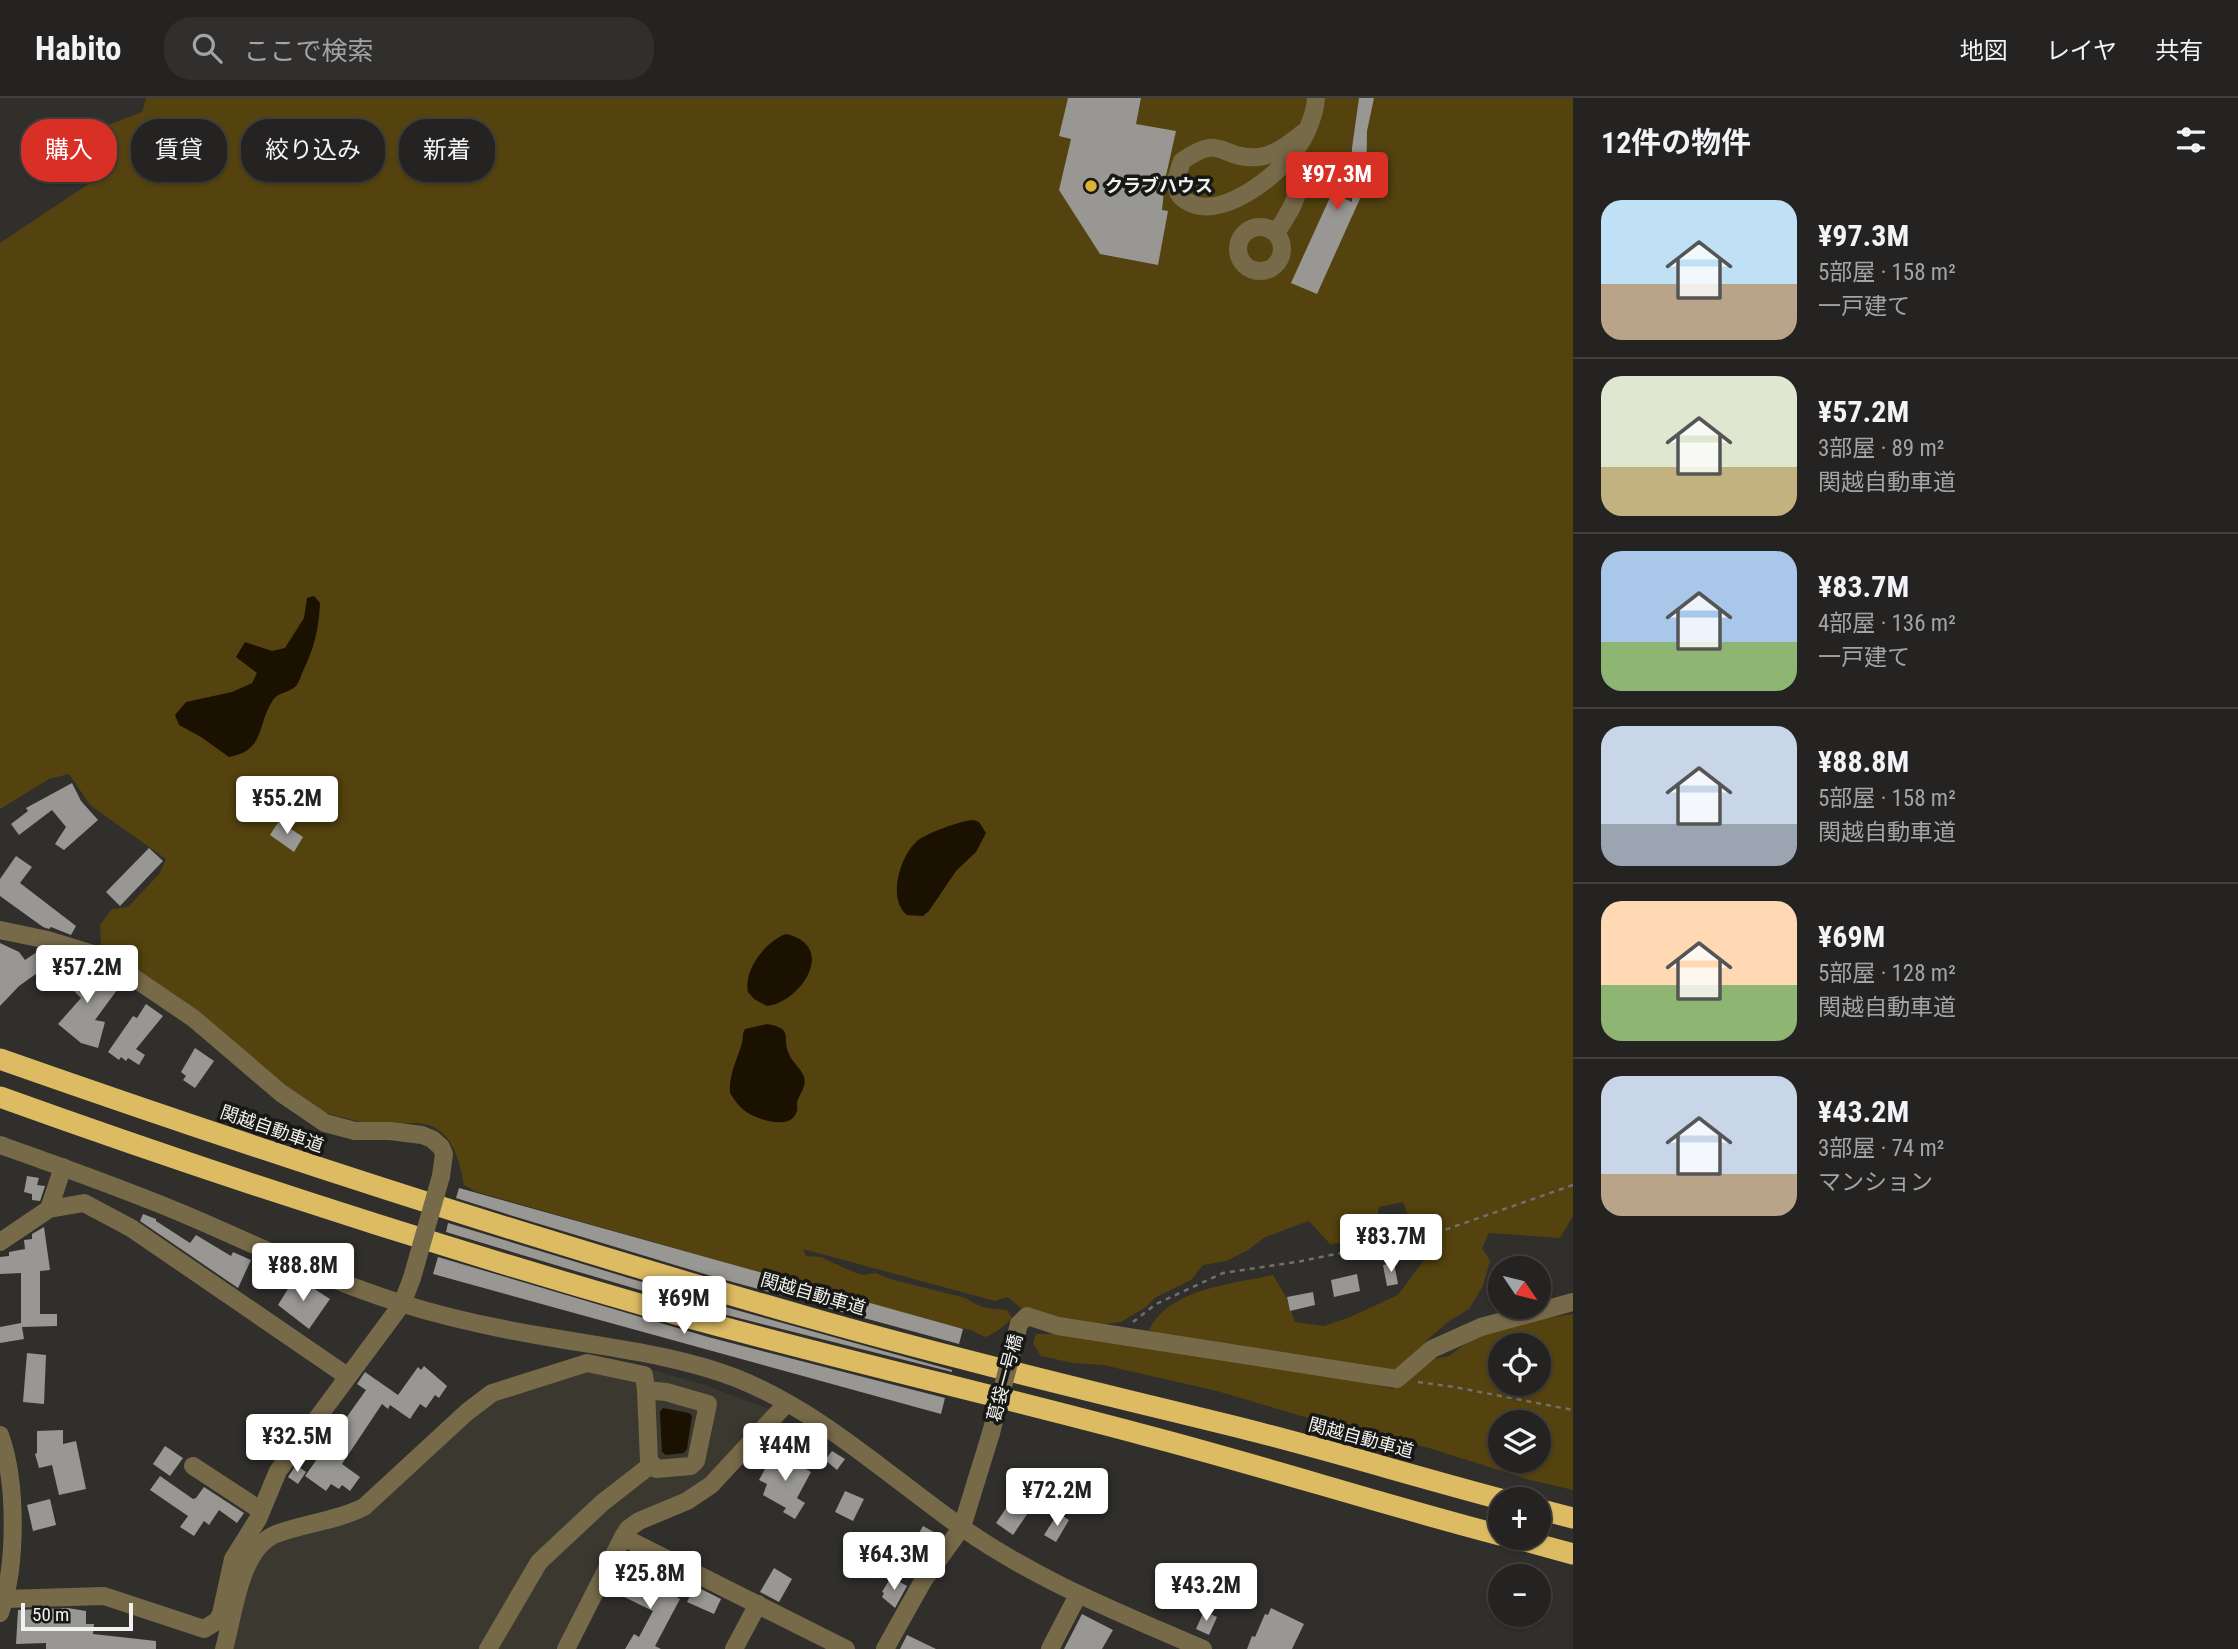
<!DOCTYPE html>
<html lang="ja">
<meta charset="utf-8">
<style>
body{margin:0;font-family:"Roboto Condensed","Noto Sans JP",sans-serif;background:#302f2e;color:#f1f3f6;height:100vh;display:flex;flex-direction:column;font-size:26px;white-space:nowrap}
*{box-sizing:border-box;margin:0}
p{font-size:23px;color:#a3a4a5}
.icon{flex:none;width:38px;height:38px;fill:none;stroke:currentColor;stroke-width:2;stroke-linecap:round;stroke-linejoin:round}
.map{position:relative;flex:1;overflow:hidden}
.drawer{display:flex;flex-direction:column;background:#242321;width:665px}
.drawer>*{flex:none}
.top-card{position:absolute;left:21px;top:21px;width:665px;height:63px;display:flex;gap:14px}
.needle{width:46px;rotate:125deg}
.controls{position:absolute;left:1488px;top:1158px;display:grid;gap:14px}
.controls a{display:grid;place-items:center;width:63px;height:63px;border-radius:50%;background:#242321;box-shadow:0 2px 5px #0004,0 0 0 2px #41403f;font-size:35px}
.scale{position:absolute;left:21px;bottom:18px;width:112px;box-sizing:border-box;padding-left:7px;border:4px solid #f1f1ef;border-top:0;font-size:19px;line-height:24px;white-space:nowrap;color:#f1f1ef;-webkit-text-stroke:5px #171716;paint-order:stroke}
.price{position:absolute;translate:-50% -60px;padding:0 16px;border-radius:7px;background:#fff;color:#222;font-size:23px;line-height:46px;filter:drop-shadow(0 2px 4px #0008)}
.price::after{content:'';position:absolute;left:50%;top:42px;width:21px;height:16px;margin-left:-10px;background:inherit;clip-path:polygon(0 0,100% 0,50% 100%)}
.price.selected{background:#d93025;color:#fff}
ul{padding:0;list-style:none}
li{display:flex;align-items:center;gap:21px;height:175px;padding:0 28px}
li+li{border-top:2px solid #41403f}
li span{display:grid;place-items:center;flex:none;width:196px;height:140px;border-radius:21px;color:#555}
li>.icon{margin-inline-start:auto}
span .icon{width:84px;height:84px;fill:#fffc;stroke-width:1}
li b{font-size:30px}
h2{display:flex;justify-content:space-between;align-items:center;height:84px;padding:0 28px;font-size:30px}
.chip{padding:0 24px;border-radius:28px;background:#242321;box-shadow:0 2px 5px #0004,0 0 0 2px #41403f;font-size:24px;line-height:63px}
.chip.selected{background:#d93025;color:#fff}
header{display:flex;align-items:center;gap:42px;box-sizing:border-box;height:98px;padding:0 35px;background:#242321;border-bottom:2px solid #41403f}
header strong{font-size:33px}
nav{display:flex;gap:38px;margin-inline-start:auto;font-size:24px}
.search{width:490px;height:63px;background:#302f2e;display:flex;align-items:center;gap:18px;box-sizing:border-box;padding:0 24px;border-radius:28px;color:#a3a4a5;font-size:26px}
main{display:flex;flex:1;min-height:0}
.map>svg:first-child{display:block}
.built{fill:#3b3830}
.green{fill:#54430f;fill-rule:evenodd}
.water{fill:#1b1100}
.building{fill:#989794}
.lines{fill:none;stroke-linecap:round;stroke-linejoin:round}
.path{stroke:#706f6d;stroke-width:2.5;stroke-dasharray:5 5;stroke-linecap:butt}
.minor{stroke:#776a49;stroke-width:18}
.highway{stroke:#dcbb63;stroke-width:21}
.minor-bridge{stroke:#776a49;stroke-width:18}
.poi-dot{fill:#dcb233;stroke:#171716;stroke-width:2.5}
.labels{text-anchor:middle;stroke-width:7;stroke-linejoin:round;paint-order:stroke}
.poi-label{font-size:18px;font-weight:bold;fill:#f1f1ef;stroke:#171716;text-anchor:start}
.street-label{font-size:18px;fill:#f1f1ef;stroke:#171716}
</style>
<header>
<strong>Habito</strong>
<div class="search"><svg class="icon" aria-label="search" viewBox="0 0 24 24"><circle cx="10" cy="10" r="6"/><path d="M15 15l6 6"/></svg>ここで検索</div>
<nav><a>地図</a><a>レイヤ</a><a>共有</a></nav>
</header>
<main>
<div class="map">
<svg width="1573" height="1551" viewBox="0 0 1573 1551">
<rect width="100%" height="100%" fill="#302f2c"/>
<path class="built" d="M 580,1258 L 645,1270 L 705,1287 L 769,1311 L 769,1315 L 709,1379 L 692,1391 L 632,1419 L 558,1551 L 220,1551 L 262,1439 L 360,1405 L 506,1282 Z"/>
<g class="green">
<path d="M 146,0 L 1573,0 L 1573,1118 L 1560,1140 L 1489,1135 L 1482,1150 L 1490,1163 L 1483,1188 L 1469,1211 L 1449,1223 L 1426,1243 L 1419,1257 L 1396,1271 L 1371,1274 L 1180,1243 L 1149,1232 C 1170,1190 1233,1186 1273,1177 L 1286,1199 L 1295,1224 L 1324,1228 L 1350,1219 L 1398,1197 L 1424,1162 L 1403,1104 L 1379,1109 L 1376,1125 L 1365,1143 L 1330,1146 L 1309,1123 L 1265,1139 L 1248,1152 L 1226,1163 L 1203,1167 L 1191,1182 L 1156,1199 L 1146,1209 L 1121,1224 L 1095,1227 L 1024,1213 L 1008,1199 L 995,1203 L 803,1151 L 806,1158 L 820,1159 L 856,1175 L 864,1177 L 876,1175 L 890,1181 L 966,1200 C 979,1210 991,1211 1007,1212 L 1012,1220 C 1007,1226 993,1237 985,1239 L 971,1232 L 949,1228 L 477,1094 L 464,1087 C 459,1058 450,1026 416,1025 C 407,1025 397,1027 388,1027 C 367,1027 340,1019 319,1013 L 184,908 L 174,896 L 146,880 L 101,846 L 100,827 L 112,811 L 128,809 L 160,775 L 166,761 L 90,707 L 69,676 L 49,681 L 0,711 L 0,145 L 117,67 L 100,47 L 106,28 L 142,14 Z"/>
<path d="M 1573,1216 L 1573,1392 L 1530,1382 L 1429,1350 L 1325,1325 L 1217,1293 L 1103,1267 L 1073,1265 L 1041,1258 L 1033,1246 L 1036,1236 L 1054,1236 L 1299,1269 L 1393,1291 L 1423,1263 L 1449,1258 L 1488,1229 ZM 1500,1248 L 1538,1248 L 1538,1286 L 1500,1286 ZM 1500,1325 L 1538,1325 L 1538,1363 L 1500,1363 Z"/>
</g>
<g class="water">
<path d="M 314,498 L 320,505 C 319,530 314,551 303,573 C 301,577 299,585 296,588 C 289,595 278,594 273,602 C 256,628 266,652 229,659 L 201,639 L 179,627 L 175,617 L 186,604 L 232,594 L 252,585 L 257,575 L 236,559 L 245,544 L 272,553 L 285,550 L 304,520 L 307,500 Z"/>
<path d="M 973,722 L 979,724 L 986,735 L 976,754 L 956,773 L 929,813 L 923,818 L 907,817 C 887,801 900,758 917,743 C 927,735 960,723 973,722 Z"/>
<path d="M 786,836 C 838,848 801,904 767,908 L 754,901 L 748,894 C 743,872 766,843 786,836 Z"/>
<path d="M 767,926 C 795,931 781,939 789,956 C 792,964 801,970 804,979 C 807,989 799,996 797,1005 C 797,1008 798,1012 796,1015 C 790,1032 759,1022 748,1015 C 740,1010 735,1003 730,995 C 729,976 736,965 741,948 C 744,941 741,938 745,931 Z"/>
<path d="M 663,1310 L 689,1315 L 692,1318 L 687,1351 L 684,1355 L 666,1357 L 662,1354 L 660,1314 Z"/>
</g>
<g class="building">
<path d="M 1068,0 L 1141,0 L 1136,26 L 1176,33 L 1165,82 L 1162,112 L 1168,113 L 1158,167 L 1100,156 L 1059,92 L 1071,41 L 1059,38 Z"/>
<path d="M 1359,0 L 1374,0 L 1367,33 L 1366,94 L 1363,94 L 1317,196 L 1291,185 L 1332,95 L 1352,104 L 1352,50 Z"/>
<path d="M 72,685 L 81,703 L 98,722 L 64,752 L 55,746 L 66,729 L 52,712 L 19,737 L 11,726 L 28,713 L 26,710 Z"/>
<path d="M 279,723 L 303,739 L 294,754 L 270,737 Z"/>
<path d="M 149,750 L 163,763 L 120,808 L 106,794 Z"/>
<path d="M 16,758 L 32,769 L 20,785 L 76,828 L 71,837 L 51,829 L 49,831 L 43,829 L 0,798 L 0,781 Z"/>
<path d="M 0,845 L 19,854 L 25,862 L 37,854 L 47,868 L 19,888 L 0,908 Z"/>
<path d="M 81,864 L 90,867 L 98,875 L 96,877 L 117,892 L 95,922 L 105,924 L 98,950 L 81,945 L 58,926 L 81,900 L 61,880 Z"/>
<path d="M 146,906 L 163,918 L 136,951 L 145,957 L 139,967 L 128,960 L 126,963 L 121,959 L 119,962 L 108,954 L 133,918 L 137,920 Z"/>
<path d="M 195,950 L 214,963 L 195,990 L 183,982 L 186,978 L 181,974 Z"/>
<path d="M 27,1078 L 39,1080 L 37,1087 L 45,1088 L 40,1103 L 32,1102 L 32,1096 L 24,1094 Z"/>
<path d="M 459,1090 L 963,1231 L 959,1246 L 718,1180 L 513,1118 L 456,1100 Z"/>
<path d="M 143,1116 L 156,1121 L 156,1123 L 190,1145 L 196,1137 L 231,1158 L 233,1154 L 251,1162 L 238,1190 L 140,1123 Z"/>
<path d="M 448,1125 L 711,1205 L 952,1272 L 952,1274 L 715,1214 L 572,1172 L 446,1134 Z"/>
<path d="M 44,1129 L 50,1172 L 40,1173 L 40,1216 L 57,1216 L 57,1228 L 22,1229 L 24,1241 L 0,1245 L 0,1229 L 21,1225 L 21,1175 L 0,1176 L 0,1159 L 9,1158 L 9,1154 L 25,1151 L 24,1142 L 32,1141 L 32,1136 Z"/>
<path d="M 438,1159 L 708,1239 L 945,1300 L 941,1316 L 433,1176 Z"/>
<path d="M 1394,1165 L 1398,1186 L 1387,1188 L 1383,1167 Z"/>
<path d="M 1357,1176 L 1360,1193 L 1334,1199 L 1331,1182 Z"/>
<path d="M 294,1181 L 311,1192 L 313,1190 L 330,1201 L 309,1231 L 278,1207 Z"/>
<path d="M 1313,1194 L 1315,1207 L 1290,1213 L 1287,1199 Z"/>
<path d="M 27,1255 L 46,1257 L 44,1306 L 23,1304 Z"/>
<path d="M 424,1268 L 447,1288 L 439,1300 L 435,1297 L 426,1310 L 420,1306 L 410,1321 L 390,1307 L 388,1311 L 382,1306 L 342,1366 L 360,1379 L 350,1393 L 342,1387 L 339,1391 L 331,1386 L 326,1393 L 305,1378 L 366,1292 L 357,1286 L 365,1274 L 398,1297 L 418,1269 L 421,1272 Z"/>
<path d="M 63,1332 L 63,1346 L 76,1343 L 86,1391 L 59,1397 L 52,1367 L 39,1370 L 35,1356 L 37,1355 L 37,1333 Z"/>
<path d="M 165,1348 L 183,1360 L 170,1378 L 153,1366 Z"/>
<path d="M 775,1353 L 811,1374 L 797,1400 L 805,1405 L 795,1421 L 783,1414 L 786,1410 L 763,1397 L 767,1386 L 759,1382 Z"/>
<path d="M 832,1353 L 845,1361 L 837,1372 L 825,1362 Z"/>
<path d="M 296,1367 L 306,1374 L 298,1386 L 288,1379 Z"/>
<path d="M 160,1378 L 193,1401 L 196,1400 L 204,1389 L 244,1415 L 237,1425 L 219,1412 L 209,1427 L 204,1423 L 194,1438 L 180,1429 L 188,1418 L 150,1392 Z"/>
<path d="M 845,1393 L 864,1401 L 853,1423 L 835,1414 Z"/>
<path d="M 1015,1397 L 1032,1409 L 1013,1437 L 996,1425 Z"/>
<path d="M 50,1401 L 56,1427 L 33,1433 L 27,1407 Z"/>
<path d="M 1058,1415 L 1069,1422 L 1056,1444 L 1044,1437 Z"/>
<path d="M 923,1428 L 941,1438 L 920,1468 L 905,1460 Z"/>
<path d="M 774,1470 L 792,1481 L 779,1504 L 760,1494 Z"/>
<path d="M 630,1476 L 680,1501 L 655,1548 L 661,1551 L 625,1551 L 634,1536 L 639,1539 L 653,1513 L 620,1497 Z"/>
<path d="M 891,1479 L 907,1488 L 895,1510 L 882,1499 L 884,1495 L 882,1494 Z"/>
<path d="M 695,1488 L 721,1501 L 714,1516 L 687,1504 Z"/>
<path d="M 68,1510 L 86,1513 L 86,1526 L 94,1526 L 93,1536 L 156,1543 L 156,1551 L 46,1551 L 46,1545 L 16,1546 L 18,1512 Z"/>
<path d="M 1271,1510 L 1304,1526 L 1292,1551 L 1247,1551 L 1252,1538 L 1255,1539 L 1265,1516 L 1268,1517 Z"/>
<path d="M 1204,1513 L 1217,1519 L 1209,1537 L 1196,1531 Z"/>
<path d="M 1082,1516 L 1113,1532 L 1102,1551 L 1064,1551 Z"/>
<path d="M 907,1537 L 936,1551 L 900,1551 Z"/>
</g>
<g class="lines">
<g class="path">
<path d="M 1133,1224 L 1156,1206 L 1223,1175 L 1302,1163 L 1433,1136 L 1573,1087"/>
<path d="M 1418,1284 L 1454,1289 L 1573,1312"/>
</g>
<g class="minor">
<path d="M 1306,33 C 1293,42 1276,58 1258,59 C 1220,62 1223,34 1182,63 C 1180,69 1177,77 1176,84 C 1176,91 1179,99 1185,102 C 1218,126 1278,78 1297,50 C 1307,36 1315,16 1316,0"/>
<circle cx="1260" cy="151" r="22"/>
<path d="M 1276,135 C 1294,106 1307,92 1289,59"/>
<path d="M 0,832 L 48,842 L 103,859 L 193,920 L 281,995 L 325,1025 L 355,1033 L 390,1033 L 422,1037 L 432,1041 L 441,1049 L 444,1056 L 441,1078"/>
<path d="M 0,1047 C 62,1069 125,1091 186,1117 C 257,1147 326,1182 400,1205 C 448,1220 499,1231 548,1239 C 611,1250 676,1257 736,1280 C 821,1314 887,1377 961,1429 C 1036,1482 1120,1515 1203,1551"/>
<path d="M 49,1111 L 63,1069"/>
<path d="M 0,1144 L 49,1111 L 84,1105 L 131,1130 L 347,1278"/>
<path d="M 1019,1226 L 1027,1218 L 1058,1228 L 1397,1281 L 1432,1251 L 1481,1229 L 1573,1204"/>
<path d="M 646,1292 L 666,1294 L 708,1306 L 696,1363 L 691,1368 L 656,1371 L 649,1363 Z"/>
<path d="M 0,1337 C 17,1384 17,1468 0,1515"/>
<path d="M 193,1368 L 260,1412"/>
<path d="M 623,1439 L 628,1431 L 639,1423 L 687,1403 L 711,1387 L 787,1305"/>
<path d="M 5,1501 L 104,1498 L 204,1531 L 217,1523 L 221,1516 L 233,1461 L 258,1421 L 278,1373 L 402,1206 L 412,1180"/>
<path d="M 224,1551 C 234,1517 239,1451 276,1436 C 305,1425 336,1423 364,1409 L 467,1314 L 492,1295 L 587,1265 L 644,1277 L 646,1292"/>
<path d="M 488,1551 L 539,1464 L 602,1405 L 652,1366"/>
<path d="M 566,1551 L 623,1439 L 846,1551"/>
<path d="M 734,1551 L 758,1506"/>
<path d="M 885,1551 L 923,1483 L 962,1429 L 991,1335"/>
<path d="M 1050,1551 L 1078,1497"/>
</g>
<g class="highway">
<path d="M 0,961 C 270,1056 542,1144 818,1222 C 959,1262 1103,1296 1245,1331 C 1332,1353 1417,1379 1504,1402"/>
<path d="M 0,999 C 214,1076 431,1146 650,1209 C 814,1256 980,1293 1144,1337 C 1263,1368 1381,1406 1500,1437"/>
<path d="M 1538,1411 L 1573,1420"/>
<path d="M 1514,1440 L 1573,1456"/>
</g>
<g class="minor-bridge">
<path d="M 412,1180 L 441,1078"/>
<path d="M 991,1335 L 1019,1226"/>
</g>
</g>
<circle class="poi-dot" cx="1091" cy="88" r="7"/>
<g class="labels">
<g class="poi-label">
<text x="1105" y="94">クラブハウス</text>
</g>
<g class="street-label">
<text transform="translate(272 1031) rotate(19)" y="6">関越自動車道</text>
<text transform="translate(813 1196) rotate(16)" y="6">関越自動車道</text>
<text transform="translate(1005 1280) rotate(-75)" y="6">葛袋一号橋</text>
<text transform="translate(1361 1340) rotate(15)" y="6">関越自動車道</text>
</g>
</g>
</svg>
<div class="controls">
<a><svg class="needle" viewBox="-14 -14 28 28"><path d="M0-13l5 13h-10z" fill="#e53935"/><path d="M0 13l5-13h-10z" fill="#a3a4a5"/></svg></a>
<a><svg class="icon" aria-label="locate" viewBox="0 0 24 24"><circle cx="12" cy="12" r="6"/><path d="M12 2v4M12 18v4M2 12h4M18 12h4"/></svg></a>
<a><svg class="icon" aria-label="layers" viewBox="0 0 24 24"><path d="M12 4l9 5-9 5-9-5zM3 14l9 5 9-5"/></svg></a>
<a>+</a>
<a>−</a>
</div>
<div class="scale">50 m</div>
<b class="price selected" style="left:1337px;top:114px">¥97.3M</b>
<b class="price" style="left:287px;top:738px">¥55.2M</b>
<b class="price" style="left:87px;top:907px">¥57.2M</b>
<b class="price" style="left:1391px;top:1176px">¥83.7M</b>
<b class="price" style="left:303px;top:1205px">¥88.8M</b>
<b class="price" style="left:684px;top:1238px">¥69M</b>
<b class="price" style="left:297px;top:1376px">¥32.5M</b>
<b class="price" style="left:785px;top:1385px">¥44M</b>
<b class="price" style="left:1057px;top:1430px">¥72.2M</b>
<b class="price" style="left:894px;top:1494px">¥64.3M</b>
<b class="price" style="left:650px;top:1513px">¥25.8M</b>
<b class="price" style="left:1206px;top:1525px">¥43.2M</b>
<div class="top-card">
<a class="chip selected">購入</a>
<a class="chip">賃貸</a>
<a class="chip">絞り込み</a>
<a class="chip">新着</a>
</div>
</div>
<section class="drawer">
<h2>12件の物件<svg class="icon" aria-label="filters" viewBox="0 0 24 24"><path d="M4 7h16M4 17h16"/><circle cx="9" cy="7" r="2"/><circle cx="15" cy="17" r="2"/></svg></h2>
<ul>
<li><span style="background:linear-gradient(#bfe0f5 60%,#b9a48a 0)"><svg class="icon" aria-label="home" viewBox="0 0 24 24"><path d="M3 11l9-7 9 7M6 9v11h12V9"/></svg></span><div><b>¥97.3M</b><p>5部屋 · 158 m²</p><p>一戸建て</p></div></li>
<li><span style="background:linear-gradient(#dfe7d0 65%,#c2b280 0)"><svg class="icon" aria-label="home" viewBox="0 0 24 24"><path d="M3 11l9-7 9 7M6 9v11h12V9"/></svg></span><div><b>¥57.2M</b><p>3部屋 · 89 m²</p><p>関越自動車道</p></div></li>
<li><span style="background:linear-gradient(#a9c7e8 65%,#8fb573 0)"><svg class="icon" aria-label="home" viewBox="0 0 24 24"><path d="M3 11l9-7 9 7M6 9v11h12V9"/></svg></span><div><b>¥83.7M</b><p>4部屋 · 136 m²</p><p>一戸建て</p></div></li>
<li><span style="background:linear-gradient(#c9d6e8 70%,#9aa5b1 0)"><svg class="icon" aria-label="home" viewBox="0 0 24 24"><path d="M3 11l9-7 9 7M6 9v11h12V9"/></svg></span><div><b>¥88.8M</b><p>5部屋 · 158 m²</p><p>関越自動車道</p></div></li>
<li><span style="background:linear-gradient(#ffd9b3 60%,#8fb573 0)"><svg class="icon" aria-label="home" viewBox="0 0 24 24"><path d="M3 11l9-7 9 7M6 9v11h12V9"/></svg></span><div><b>¥69M</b><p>5部屋 · 128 m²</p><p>関越自動車道</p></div></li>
<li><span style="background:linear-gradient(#c9d6e8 70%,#b9a48a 0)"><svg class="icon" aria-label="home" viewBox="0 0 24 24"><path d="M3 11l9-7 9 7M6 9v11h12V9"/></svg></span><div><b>¥43.2M</b><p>3部屋 · 74 m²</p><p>マンション</p></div></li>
</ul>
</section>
</main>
